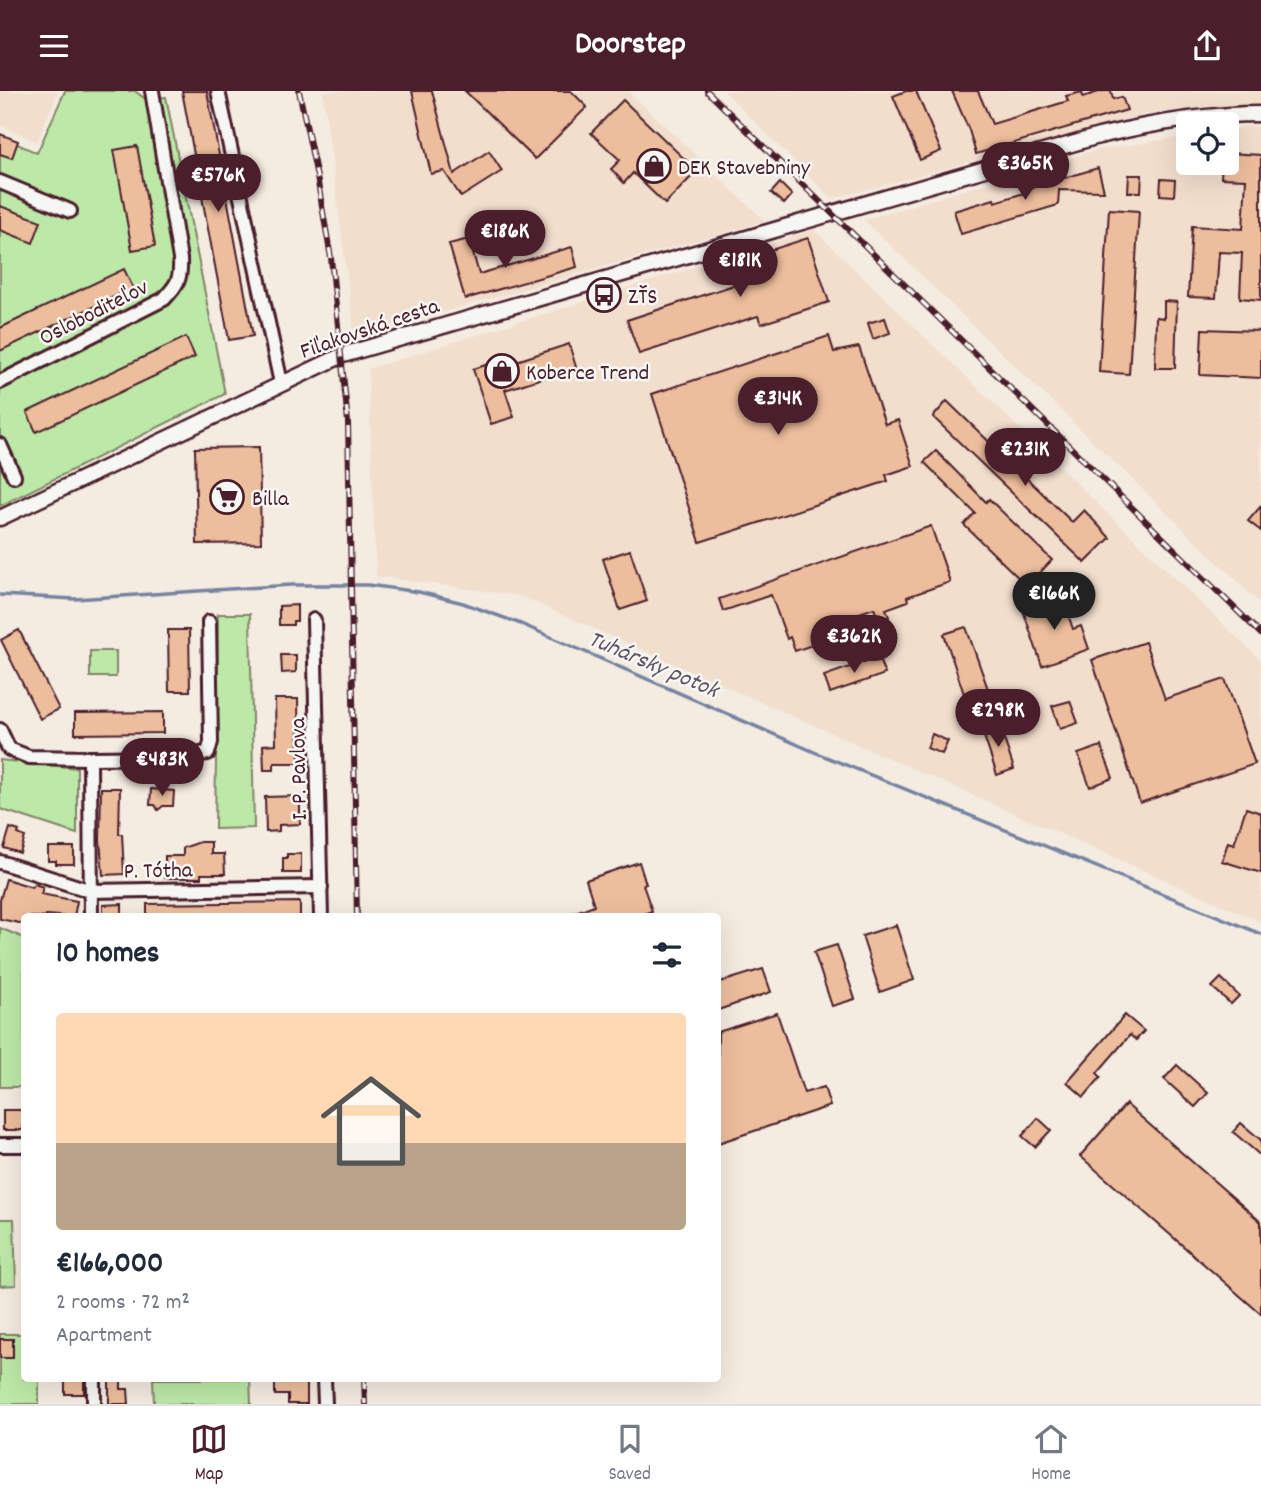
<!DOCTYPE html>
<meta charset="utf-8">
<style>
body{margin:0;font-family:Dekko,sans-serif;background:#f2f2f3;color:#1f2937;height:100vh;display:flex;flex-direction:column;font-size:26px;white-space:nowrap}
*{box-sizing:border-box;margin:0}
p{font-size:23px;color:#747a83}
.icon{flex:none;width:38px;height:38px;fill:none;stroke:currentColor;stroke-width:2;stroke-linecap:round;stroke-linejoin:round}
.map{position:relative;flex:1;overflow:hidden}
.sheet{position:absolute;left:21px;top:822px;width:700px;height:469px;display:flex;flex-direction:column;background:#fff;border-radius:7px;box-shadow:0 7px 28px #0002}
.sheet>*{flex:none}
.fabs{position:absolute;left:1176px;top:21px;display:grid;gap:14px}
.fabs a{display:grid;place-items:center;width:63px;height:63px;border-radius:7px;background:#fff;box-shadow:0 7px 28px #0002;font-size:35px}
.price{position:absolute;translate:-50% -60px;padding:0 16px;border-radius:24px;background:#4a1f2b;color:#fff;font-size:23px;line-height:46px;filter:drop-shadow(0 2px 4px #0008)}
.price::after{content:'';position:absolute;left:50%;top:42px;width:21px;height:16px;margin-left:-10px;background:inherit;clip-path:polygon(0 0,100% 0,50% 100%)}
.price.selected{background:#222;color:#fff}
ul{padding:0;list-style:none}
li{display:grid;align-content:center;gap:14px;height:371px;padding:0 35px}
li span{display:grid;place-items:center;height:217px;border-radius:7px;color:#555}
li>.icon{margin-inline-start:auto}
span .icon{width:126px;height:126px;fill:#fffc;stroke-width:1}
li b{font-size:30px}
h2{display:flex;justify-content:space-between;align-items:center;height:84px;padding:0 35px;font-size:30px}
header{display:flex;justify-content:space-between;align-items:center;height:91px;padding:0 35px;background:#4a1f2b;color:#fff;font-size:32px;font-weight:800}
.dock{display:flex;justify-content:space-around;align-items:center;height:98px;border-top:2px solid #e0e1e3;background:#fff;font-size:19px;color:#747a83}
.dock a{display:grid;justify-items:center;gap:4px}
.dock .selected{color:#4a1f2b}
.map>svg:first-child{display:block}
.built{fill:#f2decd}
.green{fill:#bce9a7;stroke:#838469;stroke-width:2}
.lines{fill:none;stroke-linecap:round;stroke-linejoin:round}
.stream{stroke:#7583a1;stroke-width:3.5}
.building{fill:#edbe9d;stroke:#4a1f2b;stroke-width:2}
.minor-casing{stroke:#4a1f2b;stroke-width:18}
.tertiary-casing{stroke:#4a1f2b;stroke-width:19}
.minor{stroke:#f6f6f2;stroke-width:12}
.tertiary{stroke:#f6f6f2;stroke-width:14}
.rail-casing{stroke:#4a1f2b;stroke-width:6}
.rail{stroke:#f6f6f2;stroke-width:3.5;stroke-dasharray:10;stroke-linecap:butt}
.labels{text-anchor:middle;stroke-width:5;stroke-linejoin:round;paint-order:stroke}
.poi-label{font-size:23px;fill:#4a1f2b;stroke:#f6f6f2;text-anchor:start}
.street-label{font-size:23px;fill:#4a1f2b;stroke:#f6f6f2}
.water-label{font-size:24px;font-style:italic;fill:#605166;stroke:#f6f6f2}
</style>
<header><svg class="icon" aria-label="menu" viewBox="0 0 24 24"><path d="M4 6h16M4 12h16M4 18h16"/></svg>Doorstep<svg class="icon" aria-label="share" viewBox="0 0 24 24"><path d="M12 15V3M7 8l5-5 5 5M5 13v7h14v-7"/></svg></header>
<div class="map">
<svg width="1261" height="1313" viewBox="0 0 1261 1313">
<rect width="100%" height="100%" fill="#f4ebe1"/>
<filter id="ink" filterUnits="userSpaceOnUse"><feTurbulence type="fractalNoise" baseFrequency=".0143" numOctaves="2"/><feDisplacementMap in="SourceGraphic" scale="14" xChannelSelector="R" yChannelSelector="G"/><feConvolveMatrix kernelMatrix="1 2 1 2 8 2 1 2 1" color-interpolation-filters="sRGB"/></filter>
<g filter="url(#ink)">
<g class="built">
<path d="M 0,0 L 58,0 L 37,51 L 0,34 Z"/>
<path d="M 323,0 L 628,0 L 765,130 L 355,246 Z"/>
<path d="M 724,0 L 1261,0 L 1261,15 L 1207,15 L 1148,23 L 832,108 Z"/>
<path d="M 1252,35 L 1261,36 L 1261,513 L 864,129 L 1097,59 L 1188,45 L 1188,72 L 1227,72 L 1227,39 Z"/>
<path d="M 814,139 L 1261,570 L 1261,831 L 520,505 L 376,485 L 368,278 Z"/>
</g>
<g class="green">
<path d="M 65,0 L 135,0 L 144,7 L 166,6 L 225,303 L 0,415 L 0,45 L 37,62 Z"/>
<path d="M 218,523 L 250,523 L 254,737 L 215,738 Z"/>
<rect x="90" y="560" width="26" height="26"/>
<path d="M 0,669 L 77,677 L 77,743 L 0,718 Z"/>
<path d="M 0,837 L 24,847 L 24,996 L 0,996 Z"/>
<path d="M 0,1128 L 14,1128 L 16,1194 L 0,1195 Z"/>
<path d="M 0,1243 L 24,1243 L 24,1288 L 39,1288 L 39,1313 L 0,1313 Z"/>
<path d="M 153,1288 L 250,1288 L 251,1313 L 154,1313 Z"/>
</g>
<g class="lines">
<path class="stream" d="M 0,504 L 75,508 L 291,494 L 368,494 L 419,501 L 463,512 L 521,533 L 819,663 L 1261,843"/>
</g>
<g class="building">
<path d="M 182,0 L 207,0 L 253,245 L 229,249 Z"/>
<path d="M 412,0 L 432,0 L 454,83 L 489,60 L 502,80 L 461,106 L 444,80 L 431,83 Z"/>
<path d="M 465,0 L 571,0 L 587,16 L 535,68 Z"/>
<path d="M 906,0 L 916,0 L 941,60 L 920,69 L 893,5 Z"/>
<path d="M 952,0 L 978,0 L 992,33 L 1068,10 L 1066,5 L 1082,1 L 1083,6 L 1102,0 L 1111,0 L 1113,8 L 1122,6 L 1127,19 L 976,63 L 969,39 Z"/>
<path d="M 623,9 L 697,80 L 665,113 L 633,82 L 624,92 L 611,78 L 620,69 L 591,42 Z"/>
<path d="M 0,43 L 18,50 L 12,67 L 0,63 Z"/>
<path d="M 137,55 L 155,155 L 132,159 L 114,59 Z"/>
<path d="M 1227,62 L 1261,64 L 1261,209 L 1240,207 L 1242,162 L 1219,161 L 1216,207 L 1188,206 L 1192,135 L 1243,138 L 1246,88 L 1221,87 L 1222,72 L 1227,72 Z"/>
<path d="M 1098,77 L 1104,100 L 1059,99 L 1058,114 L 961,143 L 954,120 L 994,108 L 995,111 L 1024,102 L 1023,99 Z"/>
<path d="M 1129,84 L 1142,84 L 1141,101 L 1128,101 Z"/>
<path d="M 1161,88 L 1175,89 L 1174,105 L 1160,104 Z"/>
<path d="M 780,92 L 792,104 L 784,113 L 771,102 Z"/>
<path d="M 0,115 L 41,130 L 33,152 L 0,139 Z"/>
<path d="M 1109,118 L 1139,120 L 1129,283 L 1099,281 Z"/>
<path d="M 808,147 L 829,211 L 761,233 L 758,225 L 639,263 L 627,229 L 746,190 L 740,169 Z"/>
<path d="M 469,148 L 479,183 L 572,156 L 577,176 L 465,208 L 449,153 Z"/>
<path d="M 124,178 L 133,197 L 0,260 L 0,237 Z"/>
<path d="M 1164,210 L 1177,211 L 1175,277 L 1155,277 L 1156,226 L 1164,227 Z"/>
<path d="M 885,227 L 890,242 L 873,248 L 868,232 Z"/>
<path d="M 1202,238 L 1261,240 L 1261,287 L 1200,284 Z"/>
<path d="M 829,245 L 834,261 L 859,256 L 885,333 L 898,329 L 913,375 L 886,384 L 888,390 L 700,451 L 652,303 Z"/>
<path d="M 186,246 L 195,266 L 36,341 L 27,321 Z"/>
<path d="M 569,253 L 576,276 L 505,299 L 514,326 L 491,333 L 473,278 L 496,271 L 498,276 Z"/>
<path d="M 947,310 L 1072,431 L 1084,419 L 1110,447 L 1085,472 L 933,326 Z"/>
<path d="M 259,356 L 261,452 L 197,453 L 195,357 Z"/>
<path d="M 936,360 L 986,411 L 989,408 L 1052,469 L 1027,495 L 964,434 L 975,422 L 924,371 Z"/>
<path d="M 1261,415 L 1261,440 L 1248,430 Z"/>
<path d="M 931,435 L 950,491 L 907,506 L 908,510 L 886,518 L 889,526 L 879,530 L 874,517 L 813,538 L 818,552 L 795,560 L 790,546 L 787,548 L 771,504 L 723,520 L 719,508 Z"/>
<path d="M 630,459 L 647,510 L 620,519 L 603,468 Z"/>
<path d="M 1062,506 L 1073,538 L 1081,535 L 1089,558 L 1042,575 L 1023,519 Z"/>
<path d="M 297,514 L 297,530 L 293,530 L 293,534 L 279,534 L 279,515 Z"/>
<path d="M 966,536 L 989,601 L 966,609 L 944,543 Z"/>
<path d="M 19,539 L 59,618 L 40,628 L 1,549 Z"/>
<path d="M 168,539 L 189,539 L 190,600 L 169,600 Z"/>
<path d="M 1145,551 L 1165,608 L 1225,588 L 1255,673 L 1140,712 L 1092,569 Z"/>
<path d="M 281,564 L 296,564 L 296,581 L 282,582 Z"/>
<path d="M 878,566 L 885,583 L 830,602 L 824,585 Z"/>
<path d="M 275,608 L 298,608 L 299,672 L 274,672 L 274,679 L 264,679 L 263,654 L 276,653 Z"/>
<path d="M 1070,610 L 1078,632 L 1060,638 L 1052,615 Z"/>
<path d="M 163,621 L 163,642 L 75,643 L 75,622 Z"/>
<path d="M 999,633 L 1014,678 L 997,684 L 982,639 Z"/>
<path d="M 932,643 L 948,650 L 942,663 L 927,657 Z"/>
<path d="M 1101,655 L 1113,687 L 1090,696 L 1078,663 Z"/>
<path d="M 101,697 L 120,697 L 119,743 L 122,743 L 124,783 L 103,784 L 100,749 Z"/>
<path d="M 151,698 L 174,700 L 173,715 L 163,715 L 158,719 L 155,714 L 150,714 Z"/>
<path d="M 300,705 L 300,733 L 279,734 L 279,740 L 266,741 L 265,706 Z"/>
<path d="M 1246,717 L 1261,722 L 1261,782 L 1222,770 L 1228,751 L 1234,753 Z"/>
<path d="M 10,737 L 19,740 L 18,743 L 25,746 L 20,762 L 4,757 Z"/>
<path d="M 200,751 L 211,751 L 211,763 L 224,763 L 225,783 L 201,783 L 201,787 L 165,787 L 165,765 L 183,765 L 183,757 Z"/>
<path d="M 48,756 L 74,756 L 74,773 L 56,773 L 56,770 L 48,770 Z"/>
<path d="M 287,763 L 301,763 L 301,782 L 283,782 L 283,767 L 287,767 Z"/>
<path d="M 639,771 L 646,793 L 643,794 L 652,820 L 634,826 L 563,826 L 594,814 L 586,789 Z"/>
<path d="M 6,788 L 32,796 L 34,793 L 43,796 L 41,803 L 77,810 L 74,826 L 46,824 L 46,826 L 24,826 L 24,833 L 0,828 L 0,809 Z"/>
<path d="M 300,811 L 300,826 L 147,826 L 147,813 Z"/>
<path d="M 122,813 L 122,826 L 103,826 L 103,814 Z"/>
<path d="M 896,834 L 914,889 L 880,901 L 862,845 Z"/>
<path d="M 837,854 L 855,908 L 832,915 L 814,861 Z"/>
<path d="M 763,878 L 771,901 L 718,919 L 718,892 Z"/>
<path d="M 1221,887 L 1239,905 L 1231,913 L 1212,896 Z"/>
<path d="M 777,922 L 804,1002 L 824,996 L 830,1015 L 718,1052 L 718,941 Z"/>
<path d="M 1125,924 L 1144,940 L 1136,949 L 1130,944 L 1097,982 L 1101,986 L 1084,1006 L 1067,991 Z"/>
<path d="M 1177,974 L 1208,1002 L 1195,1016 L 1164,988 Z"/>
<path d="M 1126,1013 L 1261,1131 L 1261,1223 L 1080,1065 Z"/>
<rect x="3" y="1019" width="20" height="20"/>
<path d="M 1038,1027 L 1051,1039 L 1035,1056 L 1022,1045 Z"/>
<path d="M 1241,1032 L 1261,1049 L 1261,1065 L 1233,1041 Z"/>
<rect x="0" y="1248" width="13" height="19"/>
<rect x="65" y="1288" width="19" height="15"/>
<path d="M 109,1288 L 121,1288 L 121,1298 L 128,1298 L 129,1313 L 109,1313 Z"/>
<path d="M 275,1288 L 307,1288 L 307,1313 L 288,1313 L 288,1304 L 275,1304 Z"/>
</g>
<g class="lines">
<g class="minor-casing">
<g id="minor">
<path d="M 218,0 L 281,292"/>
<path d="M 0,91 L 70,120"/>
<path d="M 0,291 L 164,208 C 178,193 181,188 180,168 L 152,0"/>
<path d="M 0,354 L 14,385"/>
<path d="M 314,529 L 321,826"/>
<path d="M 0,639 L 9,658 L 29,666 L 90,667 L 176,666 L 208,662 L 211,651 L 209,531"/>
<path d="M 90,667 L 91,826"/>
<path d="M 0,771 L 91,800 L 321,796"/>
<path d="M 0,1054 L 24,1054"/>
<path d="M 94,1288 L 94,1313"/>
<path d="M 324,1288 L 325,1313"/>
</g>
</g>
<g class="tertiary-casing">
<path id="tertiary" d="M 0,427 L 343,264 L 1099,45 C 1153,32 1205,23 1261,23"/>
</g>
<use href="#minor" class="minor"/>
<use href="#tertiary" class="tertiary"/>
<g class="rail-casing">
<g id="rail">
<path d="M 299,0 L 317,86 L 331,167 L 348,331 L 357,826"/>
<path d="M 707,0 L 1261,543"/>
<path d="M 364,1288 L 365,1313"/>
</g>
</g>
<use href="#rail" class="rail"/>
</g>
</g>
<defs>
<g id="shop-ring" transform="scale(1.75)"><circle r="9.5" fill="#f6f6f2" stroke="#4a1f2b" stroke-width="1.5"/><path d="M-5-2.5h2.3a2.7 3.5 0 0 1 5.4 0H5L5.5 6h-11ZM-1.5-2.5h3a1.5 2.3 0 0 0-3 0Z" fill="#4a1f2b"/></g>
<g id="bus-ring" transform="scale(1.75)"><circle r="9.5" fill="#f6f6f2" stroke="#4a1f2b" stroke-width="1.5"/><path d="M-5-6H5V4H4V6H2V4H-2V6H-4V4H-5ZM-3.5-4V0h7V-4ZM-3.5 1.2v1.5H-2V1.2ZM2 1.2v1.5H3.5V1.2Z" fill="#4a1f2b"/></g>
<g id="supermarket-ring" transform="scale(1.75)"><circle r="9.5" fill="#f6f6f2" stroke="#4a1f2b" stroke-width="1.5"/><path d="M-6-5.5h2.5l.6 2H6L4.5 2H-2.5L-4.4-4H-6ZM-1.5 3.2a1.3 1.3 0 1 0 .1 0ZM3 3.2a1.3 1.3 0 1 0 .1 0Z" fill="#4a1f2b"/></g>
</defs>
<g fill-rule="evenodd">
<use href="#shop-ring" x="654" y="75"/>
<use href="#bus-ring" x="604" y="204"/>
<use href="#shop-ring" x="502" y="280"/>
<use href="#supermarket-ring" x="227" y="406"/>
</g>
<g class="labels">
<g class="poi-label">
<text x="678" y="83">DEK Stavebniny</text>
<text x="628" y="212">ZŤS</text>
<text x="526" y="288">Koberce Trend</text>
<text x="252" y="414">Billa</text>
</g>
<g class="street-label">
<text transform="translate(93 220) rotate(-27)" y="8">Osloboditeľov</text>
<text transform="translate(369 236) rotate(-19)" y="8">Fiľakovská cesta</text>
<text transform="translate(297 678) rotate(-91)" y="8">I. P. Pavlova</text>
<text transform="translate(158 778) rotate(-1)" y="8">P. Tótha</text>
</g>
<g class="water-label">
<text transform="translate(654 572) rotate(23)" y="8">Tuhársky potok</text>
</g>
</g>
</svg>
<div class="fabs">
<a><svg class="icon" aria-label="locate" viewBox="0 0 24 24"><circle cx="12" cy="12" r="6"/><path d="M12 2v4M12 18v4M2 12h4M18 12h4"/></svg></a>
</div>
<b class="price" style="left:1025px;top:111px">€365K</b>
<b class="price" style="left:218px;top:123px">€576K</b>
<b class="price" style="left:505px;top:179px">€186K</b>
<b class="price" style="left:740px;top:208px">€181K</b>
<b class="price" style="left:778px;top:346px">€314K</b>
<b class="price" style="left:1025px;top:397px">€231K</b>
<b class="price selected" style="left:1054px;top:541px">€166K</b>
<b class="price" style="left:854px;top:584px">€362K</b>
<b class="price" style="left:998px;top:658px">€298K</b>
<b class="price" style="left:162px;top:707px">€483K</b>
<section class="sheet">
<h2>10 homes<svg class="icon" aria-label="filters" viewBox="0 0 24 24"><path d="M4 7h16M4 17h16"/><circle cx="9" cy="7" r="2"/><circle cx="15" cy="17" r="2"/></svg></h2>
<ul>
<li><span style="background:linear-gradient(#ffd9b3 60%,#b9a48a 0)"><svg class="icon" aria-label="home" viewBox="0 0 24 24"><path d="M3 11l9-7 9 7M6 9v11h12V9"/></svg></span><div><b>€166,000</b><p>2 rooms · 72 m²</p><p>Apartment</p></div></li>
</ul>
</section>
</div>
<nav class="dock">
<a class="selected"><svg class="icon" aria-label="map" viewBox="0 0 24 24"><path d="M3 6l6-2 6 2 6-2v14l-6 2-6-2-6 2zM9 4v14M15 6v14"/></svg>Map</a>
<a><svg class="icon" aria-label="saved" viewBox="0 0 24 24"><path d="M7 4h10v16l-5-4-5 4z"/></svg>Saved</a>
<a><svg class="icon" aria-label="home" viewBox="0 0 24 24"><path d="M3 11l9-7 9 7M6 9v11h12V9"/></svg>Home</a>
</nav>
